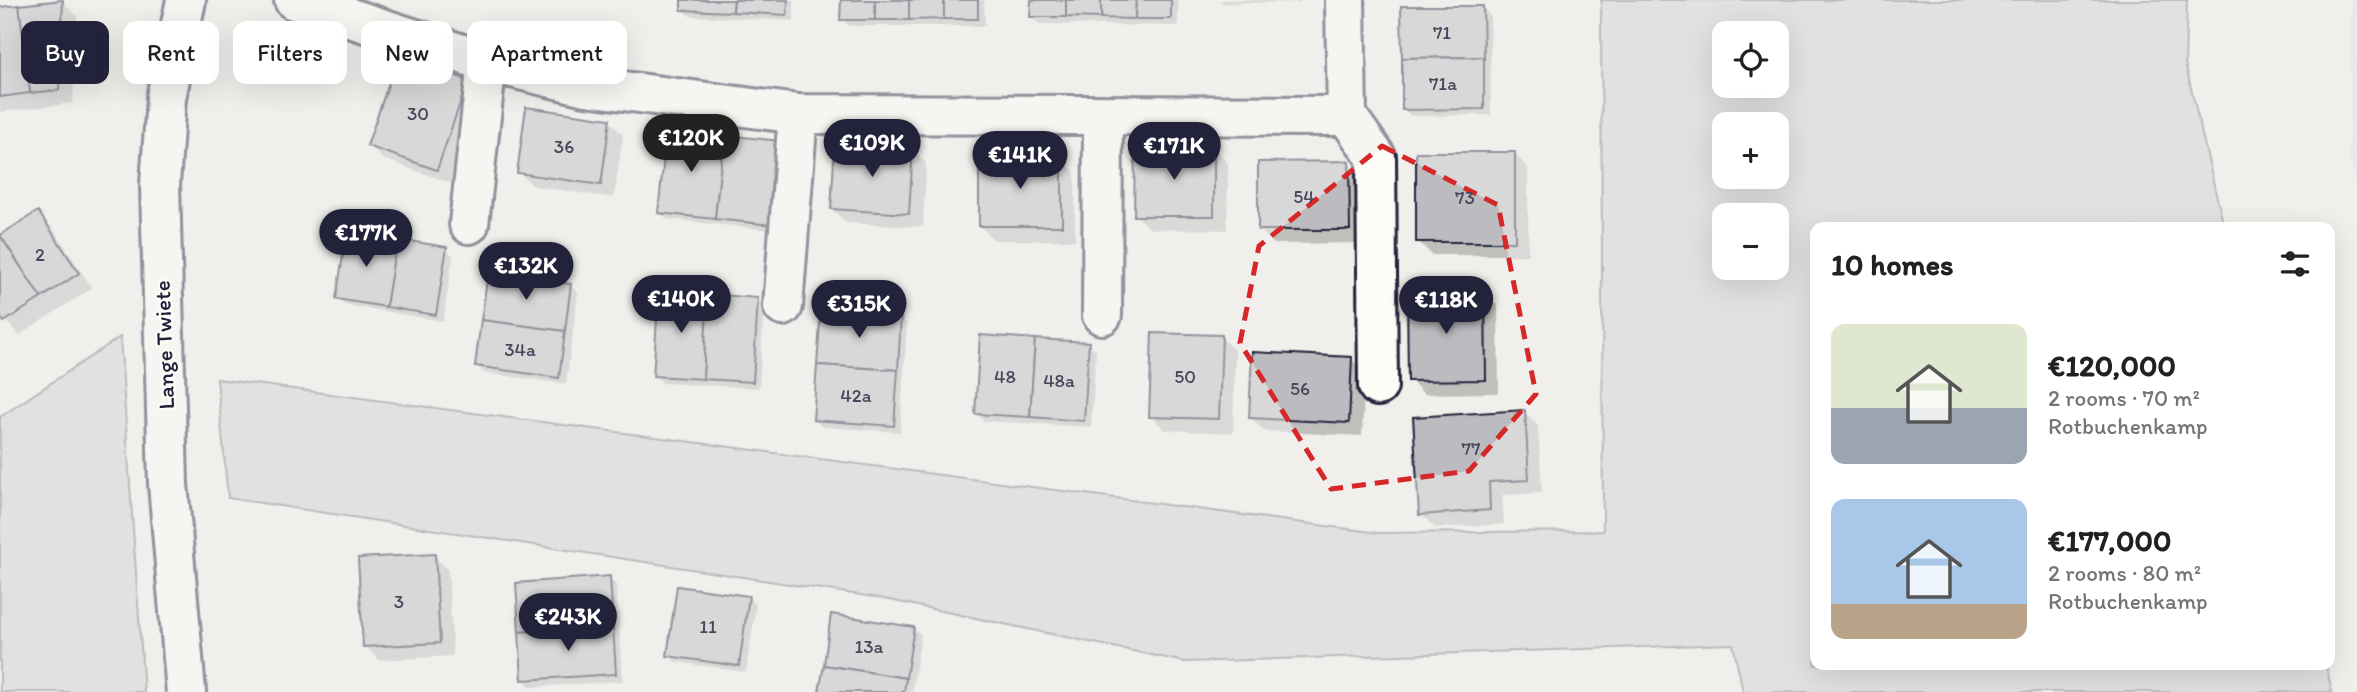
<!DOCTYPE html>
<meta charset="utf-8">
<style>
body{margin:0;font-family:Itim,sans-serif;background:#f2f2f2;color:#202124;height:100vh;display:flex;flex-direction:column;font-size:26px;white-space:nowrap}
*{box-sizing:border-box;margin:0}
p{font-size:23px;color:#757577}
.icon{flex:none;width:38px;height:38px;fill:none;stroke:currentColor;stroke-width:2;stroke-linecap:round;stroke-linejoin:round}
.map{position:relative;flex:1;overflow:hidden}
.sheet{position:absolute;left:1810px;top:222px;width:525px;height:448px;display:flex;flex-direction:column;background:#fff;border-radius:14px;box-shadow:0 7px 28px #0002}
.sheet>*{flex:none}
.hud{position:absolute;left:21px;top:21px;width:665px;height:63px;display:flex;gap:14px}
.tools{position:absolute;left:1712px;top:21px;display:grid;gap:14px}
.tools a{display:grid;place-items:center;width:77px;height:77px;border-radius:14px;background:#fff;box-shadow:0 7px 28px #0002;font-size:35px}
.price{position:absolute;translate:-50% -60px;padding:0 16px;border-radius:24px;background:#22223b;color:#fff;font-size:23px;line-height:46px;filter:drop-shadow(0 2px 4px #0008)}
.price::after{content:'';position:absolute;left:50%;top:42px;width:21px;height:16px;margin-left:-10px;background:inherit;clip-path:polygon(0 0,100% 0,50% 100%)}
.price.selected{background:#222;color:#fff}
ul{padding:0;list-style:none}
li{display:flex;align-items:center;gap:21px;height:175px;padding:0 21px}
li span{display:grid;place-items:center;flex:none;width:196px;height:140px;border-radius:14px;color:#555}
li>.icon{margin-inline-start:auto}
span .icon{width:84px;height:84px;fill:#fffc;stroke-width:1}
li b{font-size:30px}
h2{display:flex;justify-content:space-between;align-items:center;height:84px;padding:0 21px;font-size:30px}
.chip{padding:0 24px;border-radius:14px;background:#fff;box-shadow:0 7px 28px #0002;font-size:24px;line-height:63px}
.chip.selected{background:#22223b;color:#fff}
.map>svg:first-child{display:block}
.built{fill:#e0e0df}
.green{fill:#d2d1d1;stroke:#7a7a86;stroke-width:2;fill-rule:evenodd}
.shadow{fill:#0003}
.building{fill:#bcbcc0;stroke:#22223b;stroke-width:2}
.lines{fill:none;stroke-linecap:round;stroke-linejoin:round}
.street-casing{stroke:#22223b;stroke-width:44}
.secondary-casing{stroke:#22223b;stroke-width:44}
.street{stroke:#fdfcf7;stroke-width:38}
.secondary{stroke:#fdfcf7;stroke-width:38}
.marked{fill:none;stroke:#d62828;stroke-width:5;stroke-dasharray:14 9;stroke-linejoin:round}
.labels{text-anchor:middle;stroke-width:5;stroke-linejoin:round;paint-order:stroke}
.number-label{font-size:19px;fill:#48485c}
.street-label{font-size:23px;fill:#22223b;stroke:#fdfcf7}
</style>
<div class="map">
<svg width="2357" height="692" viewBox="0 0 2357 692">
<rect width="100%" height="100%" fill="#f0efec"/>
<filter id="ink" filterUnits="userSpaceOnUse"><feTurbulence type="fractalNoise" baseFrequency=".0143" numOctaves="2"/><feDisplacementMap in="SourceGraphic" scale="14" xChannelSelector="R" yChannelSelector="G"/><feConvolveMatrix kernelMatrix="1 2 1 2 8 2 1 2 1" color-interpolation-filters="sRGB"/></filter>
<g filter="url(#ink)">
<path class="built" d="M 2351,0 L 2357,0 L 2357,190 L 2349,154 Z"/>
<g class="green">
<path d="M 1601,0 L 2187,0 L 2185,63 L 2224,227 L 1815,228 L 1815,665 L 2326,665 L 2332,692 L 1743,692 L 1733,644 L 1185,662 L 880,598 L 228,498 L 217,379 L 1379,533 L 1603,531 ZM 1776,33 L 1776,86 L 1724,86 L 1724,33 ZM 1776,124 L 1776,177 L 1724,177 L 1724,124 ZM 1724,215 L 1776,215 L 1776,268 L 1724,268 Z"/>
<path d="M 120,337 L 144,692 L 0,692 L 0,417 Z"/>
</g>
<g class="shadow">
<path d="M 683,0 L 794,0 L 794,21 L 690,16 L 682,9 Z"/>
<path d="M 842,0 L 984,0 L 985,26 L 849,26 L 842,19 Z"/>
<path d="M 1032,0 L 1178,0 L 1178,26 L 1039,24 L 1032,17 Z"/>
<path d="M 1220,0 L 1300,0 L 1300,2 L 1223,3 Z"/>
<path d="M 63,2 L 77,16 L 73,103 L 0,112 L 0,9 Z"/>
<path d="M 1482,8 L 1490,15 L 1491,115 L 1411,116 L 1404,109 Z"/>
<path d="M 399,58 L 481,96 L 451,183 L 383,159 L 369,145 Z"/>
<path d="M 609,121 L 623,135 L 614,198 L 533,186 L 519,172 Z"/>
<path d="M 912,149 L 926,163 L 923,227 L 846,223 L 832,209 Z"/>
<path d="M 1214,149 L 1228,163 L 1227,230 L 1150,229 L 1136,215 Z"/>
<path d="M 788,150 L 779,231 L 667,219 L 660,212 Z"/>
<path d="M 1514,153 L 1528,168 L 1528,255 L 1432,255 L 1418,241 Z"/>
<path d="M 1061,158 L 1075,172 L 1075,240 L 994,240 L 980,226 Z"/>
<path d="M 1349,163 L 1363,177 L 1363,243 L 1274,244 L 1260,230 Z"/>
<path d="M 38,213 L 52,227 L 92,288 L 19,335 L 0,314 L 0,238 Z"/>
<path d="M 446,249 L 453,256 L 443,321 L 345,305 L 338,298 Z"/>
<path d="M 571,286 L 578,293 L 566,384 L 484,373 L 477,366 Z"/>
<path d="M 1484,292 L 1498,306 L 1499,393 L 1424,394 L 1410,380 Z"/>
<path d="M 757,299 L 764,307 L 759,388 L 662,383 L 655,375 Z"/>
<path d="M 900,316 L 907,324 L 900,432 L 822,427 L 815,420 Z"/>
<path d="M 1221,337 L 1235,351 L 1233,433 L 1165,430 L 1151,416 Z"/>
<path d="M 1088,344 L 1096,351 L 1091,427 L 984,421 L 977,413 Z"/>
<path d="M 1351,359 L 1365,373 L 1362,436 L 1264,431 L 1250,417 Z"/>
<path d="M 1524,412 L 1538,426 L 1542,493 L 1502,495 L 1504,524 L 1435,528 L 1421,514 Z"/>
<path d="M 434,556 L 448,570 L 453,656 L 379,660 L 365,646 Z"/>
<path d="M 609,578 L 616,585 L 623,681 L 531,687 L 524,680 Z"/>
<path d="M 748,598 L 756,605 L 746,672 L 676,662 L 669,655 Z"/>
<path d="M 913,628 L 921,635 L 912,692 L 821,692 Z"/>
</g>
<g class="building">
<path d="M 63,0 L 59,90 L 30,93 L 19,5 Z"/>
<path d="M 681,0 L 734,0 L 733,12 L 681,10 Z"/>
<path d="M 734,0 L 788,0 L 787,15 L 733,12 Z"/>
<path d="M 841,0 L 875,0 L 875,20 L 840,20 Z"/>
<rect x="875" y="0" width="34" height="20"/>
<path d="M 909,0 L 944,0 L 944,19 L 909,20 Z"/>
<rect x="944" y="0" width="34" height="19"/>
<path d="M 1031,0 L 1066,0 L 1066,17 L 1030,17 Z"/>
<path d="M 1066,0 L 1101,0 L 1101,18 L 1066,17 Z"/>
<path d="M 1101,0 L 1136,0 L 1135,19 L 1101,18 Z"/>
<path d="M 1136,0 L 1171,0 L 1171,19 L 1135,19 Z"/>
<path d="M 19,5 L 30,93 L 0,97 L 0,7 Z"/>
<path d="M 1401,6 L 1483,6 L 1484,57 L 1402,58 Z"/>
<path d="M 398,56 L 468,80 L 437,170 L 367,146 Z"/>
<path d="M 1484,57 L 1484,109 L 1402,110 L 1402,58 Z"/>
<path d="M 526,107 L 610,119 L 601,185 L 517,173 Z"/>
<path d="M 667,128 L 724,135 L 715,219 L 658,213 Z"/>
<path d="M 724,135 L 781,141 L 773,225 L 715,219 Z"/>
<path d="M 835,143 L 913,148 L 909,214 L 831,209 Z"/>
<path d="M 1135,147 L 1214,147 L 1214,216 L 1134,216 Z"/>
<rect x="1416" y="152" width="99" height="90"/>
<rect x="979" y="157" width="83" height="69"/>
<path d="M 1349,161 L 1350,230 L 1258,230 L 1258,162 Z"/>
<path d="M 38,211 L 79,273 L 41,298 L 0,235 Z"/>
<path d="M 347,231 L 397,239 L 386,307 L 336,299 Z"/>
<path d="M 0,235 L 41,298 L 4,322 L 0,317 Z"/>
<path d="M 397,239 L 447,247 L 436,315 L 386,307 Z"/>
<path d="M 488,273 L 571,284 L 565,331 L 481,320 Z"/>
<path d="M 1485,290 L 1486,380 L 1408,381 L 1407,291 Z"/>
<path d="M 659,291 L 708,294 L 703,379 L 653,376 Z"/>
<path d="M 708,294 L 758,298 L 753,382 L 703,379 Z"/>
<path d="M 821,309 L 901,315 L 898,370 L 817,365 Z"/>
<path d="M 481,320 L 565,331 L 559,378 L 475,366 Z"/>
<path d="M 1152,333 L 1222,335 L 1219,419 L 1149,417 Z"/>
<path d="M 980,335 L 1035,339 L 1030,417 L 975,414 Z"/>
<path d="M 1035,339 L 1089,342 L 1084,421 L 1030,417 Z"/>
<path d="M 1252,352 L 1352,357 L 1349,423 L 1249,418 Z"/>
<path d="M 817,365 L 898,370 L 894,426 L 813,420 Z"/>
<path d="M 1525,410 L 1529,480 L 1489,482 L 1490,510 L 1419,515 L 1413,417 Z"/>
<path d="M 435,554 L 440,643 L 363,647 L 358,558 Z"/>
<path d="M 610,576 L 613,625 L 519,632 L 516,583 Z"/>
<path d="M 677,586 L 749,596 L 739,666 L 667,656 Z"/>
<path d="M 831,614 L 914,627 L 906,678 L 824,665 Z"/>
<path d="M 613,625 L 616,674 L 522,680 L 519,632 Z"/>
<path d="M 824,665 L 906,678 L 904,692 L 819,692 Z"/>
</g>
<g class="lines">
<g class="street-casing">
<g id="street">
<path d="M 294,0 L 487,62 L 586,86 L 798,114 L 1347,116"/>
<path d="M 1345,0 L 1347,116 L 1376,157 L 1378,386"/>
<path d="M 469,224 L 487,62"/>
<path d="M 783,306 L 798,114"/>
<path d="M 1102,315 L 1103,116"/>
</g>
</g>
<g class="secondary-casing">
<path id="secondary" d="M 186,0 L 166,98 L 160,185 L 168,484 L 186,692"/>
</g>
<use href="#street" class="street"/>
<use href="#secondary" class="secondary"/>
</g>
</g>
<path d="M0 0H2357V692H0ZM 1382,146 L 1498,205 L 1536,394 L 1469,471 L 1331,489 L 1240,343 L 1259,246 Z" fill="#f0efec" fill-opacity=".55" fill-rule="evenodd"/>
<path class="marked" d="M 1382,146 L 1498,205 L 1536,394 L 1469,471 L 1331,489 L 1240,343 L 1259,246 Z"/>
<g class="labels">
<g class="number-label">
<text x="1442" y="39">71</text>
<text x="1443" y="90">71a</text>
<text x="418" y="120">30</text>
<text x="564" y="153">36</text>
<text x="1304" y="203">54</text>
<text x="1465" y="204">73</text>
<text x="40" y="261">2</text>
<text x="520" y="356">34a</text>
<text x="1005" y="383">48</text>
<text x="1185" y="383">50</text>
<text x="1059" y="387">48a</text>
<text x="1300" y="395">56</text>
<text x="856" y="402">42a</text>
<text x="1471" y="455">77</text>
<text x="399" y="608">3</text>
<text x="708" y="633">11</text>
<text x="869" y="653">13a</text>
</g>
<g class="street-label">
<text transform="translate(164 345) rotate(-92)" y="8">Lange Twiete</text>
</g>
</g>
</svg>
<div class="tools">
<a><svg class="icon" aria-label="locate" viewBox="0 0 24 24"><circle cx="12" cy="12" r="6"/><path d="M12 2v4M12 18v4M2 12h4M18 12h4"/></svg></a>
<a>+</a>
<a>−</a>
</div>
<b class="price selected" style="left:691px;top:174px">€120K</b>
<b class="price" style="left:872px;top:179px">€109K</b>
<b class="price" style="left:1174px;top:182px">€171K</b>
<b class="price" style="left:1020px;top:191px">€141K</b>
<b class="price" style="left:366px;top:269px">€177K</b>
<b class="price" style="left:526px;top:302px">€132K</b>
<b class="price" style="left:681px;top:335px">€140K</b>
<b class="price" style="left:1446px;top:336px">€118K</b>
<b class="price" style="left:859px;top:340px">€315K</b>
<b class="price" style="left:568px;top:653px">€243K</b>
<div class="hud">
<a class="chip selected">Buy</a>
<a class="chip">Rent</a>
<a class="chip">Filters</a>
<a class="chip">New</a>
<a class="chip">Apartment</a>
</div>
<section class="sheet">
<h2>10 homes<svg class="icon" aria-label="filters" viewBox="0 0 24 24"><path d="M4 7h16M4 17h16"/><circle cx="9" cy="7" r="2"/><circle cx="15" cy="17" r="2"/></svg></h2>
<ul>
<li><span style="background:linear-gradient(#dfe7d0 60%,#9aa5b1 0)"><svg class="icon" aria-label="home" viewBox="0 0 24 24"><path d="M3 11l9-7 9 7M6 9v11h12V9"/></svg></span><div><b>€120,000</b><p>2 rooms · 70 m²</p><p>Rotbuchenkamp</p></div></li>
<li><span style="background:linear-gradient(#a9c7e8 75%,#b9a48a 0)"><svg class="icon" aria-label="home" viewBox="0 0 24 24"><path d="M3 11l9-7 9 7M6 9v11h12V9"/></svg></span><div><b>€177,000</b><p>2 rooms · 80 m²</p><p>Rotbuchenkamp</p></div></li>
</ul>
</section>
</div>
